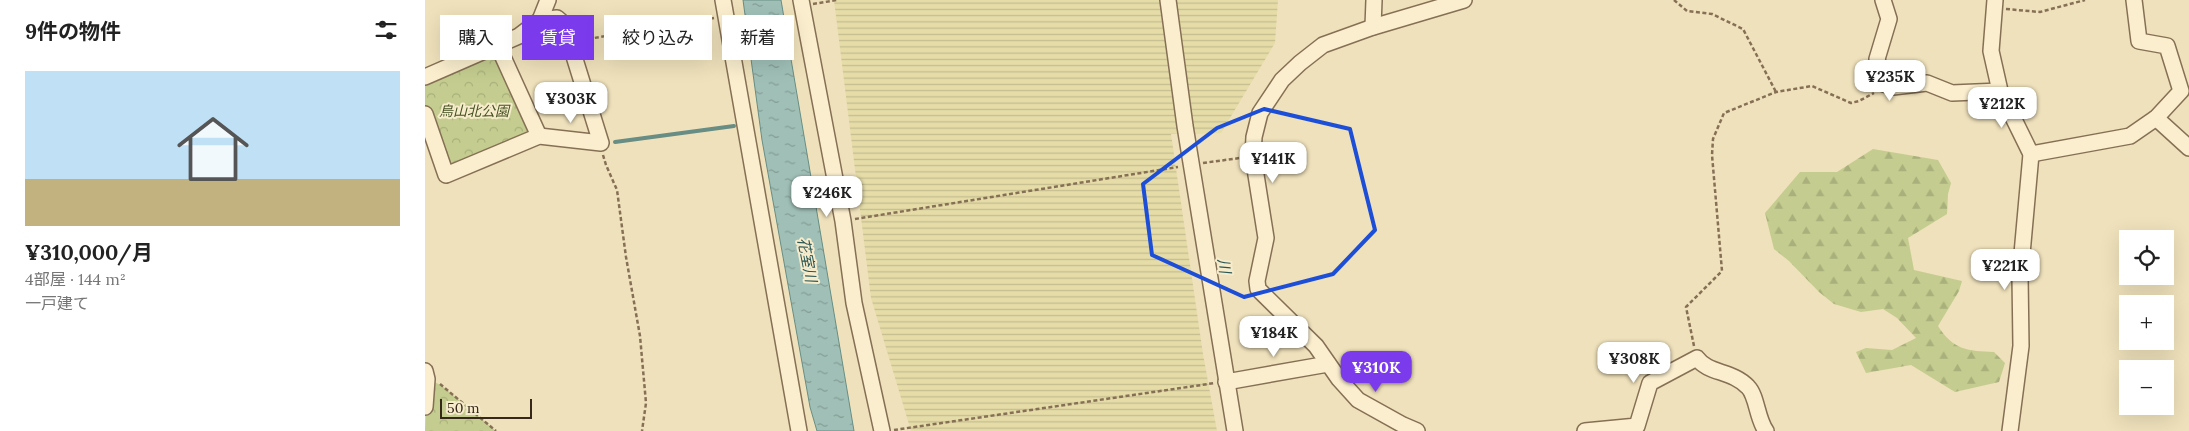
<!DOCTYPE html>
<html lang="ja">
<meta charset="utf-8">
<style>
body{margin:0;font-family:Lora,"Noto Sans JP",serif;background:#f2f2f2;color:#222;height:100vh;display:flex;flex-direction:column;font-size:19px;white-space:nowrap}
*{box-sizing:border-box;margin:0}
p{font-size:16px;color:#767676}
.icon{flex:none;width:28px;height:28px;fill:none;stroke:currentColor;stroke-width:2;stroke-linecap:round;stroke-linejoin:round}
.map{position:relative;flex:1;overflow:hidden}
.details{display:flex;flex-direction:column;background:#fff;width:425px}
.details>*{flex:none}
.hud{position:absolute;left:15px;top:15px;width:475px;height:45px;display:flex;gap:10px}
.controls{position:absolute;left:1694px;top:230px;display:grid;gap:10px}
.controls a{display:grid;place-items:center;width:55px;height:55px;border-radius:0px;background:#fff;box-shadow:0 5px 20px #0002;font-size:25px}
.scale{position:absolute;left:15px;bottom:12px;width:92px;box-sizing:border-box;padding-left:5px;border:2px solid #35281a;border-top:0;font-size:14px;line-height:18px;white-space:nowrap;color:#35281a;-webkit-text-stroke:4px #f6ebcb;paint-order:stroke}
.price{position:absolute;translate:-50% -42px;padding:0 11px;border-radius:10px;background:#fff;color:#222;font-size:16px;line-height:32px;filter:drop-shadow(0 1px 2px #0008)}
.price::after{content:'';position:absolute;left:50%;top:30px;width:15px;height:11px;margin-left:-8px;background:inherit;clip-path:polygon(0 0,100% 0,50% 100%)}
.price.selected{background:#7c3aed;color:#fff}
ul{padding:0;list-style:none}
li{display:grid;align-content:center;gap:10px;height:265px;padding:0 25px}
li span{display:grid;place-items:center;height:155px;border-radius:0px;color:#555}
li>.icon{margin-inline-start:auto}
span .icon{width:90px;height:90px;fill:#fffc;stroke-width:1}
li b{font-size:21px}
h2{display:flex;justify-content:space-between;align-items:center;height:60px;padding:0 25px;font-size:21px}
.pill{padding:0 18px;border-radius:0px;background:#fff;box-shadow:0 5px 20px #0002;font-size:18px;line-height:45px}
.pill.selected{background:#7c3aed;color:#fff}
main{display:flex;flex:1;min-height:0}
.map>svg:first-child{display:block}
.farmland{fill:url(#farmland-rules)}
.forest{fill:url(#forest-firs)}
.park{fill:url(#park-crowns)}
.water{fill:url(#water-ripples);stroke:#678d84}
.lines{fill:none;stroke-linecap:round;stroke-linejoin:round}
.stream{stroke:#678d84;stroke-width:4}
.minor-casing{stroke:#867055;stroke-width:18}
.path{stroke:#867055;stroke-width:2.5;stroke-dasharray:4 2.5;stroke-linecap:butt}
.minor{stroke:#faeece;stroke-width:15}
.marked{fill:none;stroke:#1d4ed8;stroke-width:4;stroke-linejoin:round}
.labels{text-anchor:middle;stroke-width:4;stroke-linejoin:round;paint-order:stroke}
.park-label{font-size:14px;font-style:italic;fill:#445220;stroke:#f6ebcb}
.water-label{font-size:15px;font-style:italic;fill:#295553;stroke:#f6ebcb}
</style>
<main>
<section class="details">
<h2>9件の物件<svg class="icon" aria-label="filters" viewBox="0 0 24 24"><path d="M4 7h16M4 17h16"/><circle cx="9" cy="7" r="2"/><circle cx="15" cy="17" r="2"/></svg></h2>
<ul>
<li><span style="background:linear-gradient(#bfe0f5 70%,#c2b280 0)"><svg class="icon" aria-label="home" viewBox="0 0 24 24"><path d="M3 11l9-7 9 7M6 9v11h12V9"/></svg></span><div><b>¥310,000/月</b><p>4部屋 · 144 m²</p><p>一戸建て</p></div></li>
</ul>
</section>
<div class="map">
<svg width="1764" height="431" viewBox="0 0 1764 431">
<defs>
<pattern id="farmland-rules" width="6" height="5" patternUnits="userSpaceOnUse" patternTransform="scale(1.25)"><rect width="6" height="5" fill="#e5dca8"/><path d="M0 2.5h6" fill="none" stroke="#c5bd90"/></pattern>
<pattern id="forest-firs" width="22" height="20" patternUnits="userSpaceOnUse" patternTransform="scale(1.25)"><rect width="22" height="20" fill="#c4cd8f"/><path d="M5 1l3.5 6h-7zM16 11l3.5 6h-7z" fill="#a9b07b"/></pattern>
<pattern id="park-crowns" width="20" height="18" patternUnits="userSpaceOnUse" patternTransform="scale(1.25)"><rect width="20" height="18" fill="#c4cd8f"/><path d="M2 6a3 3 0 1 1 6 0M12 15a3 3 0 1 1 6 0" fill="none" stroke="#a9b07b"/></pattern>
<pattern id="water-ripples" width="26" height="14" patternUnits="userSpaceOnUse" patternTransform="scale(1.25)"><rect width="26" height="14" fill="#a0c0b7"/><path d="M2 4q2-2 4 0t4 0M15 11q2-2 4 0t4 0" fill="none" stroke="#839c94"/></pattern>
</defs>
<rect width="100%" height="100%" fill="#efe1bb"/>
<path class="farmland" d="M 409,0 L 853,0 L 850,43 L 796,133 L 746,134 L 778,354 L 792,431 L 486,431 L 446,298 Z"/>
<path class="forest" d="M 1448,149 L 1513,160 L 1526,183 L 1523,194 L 1522,214 L 1483,238 L 1489,270 L 1537,281 L 1534,291 L 1513,326 C 1528,350 1543,351 1569,352 L 1580,363 L 1574,382 L 1530,392 L 1486,365 L 1441,373 L 1431,352 L 1441,348 L 1467,350 L 1491,338 L 1472,318 L 1458,309 L 1436,312 L 1409,304 L 1394,292 L 1364,261 L 1349,249 L 1340,213 L 1375,172 L 1412,172 Z"/>
<g class="park">
<path d="M 73,46 L 114,136 L 21,175 L 0,114 L 0,77 Z"/>
<path d="M 2,379 L 16,385 L 71,431 L 0,431 Z"/>
</g>
<path class="water" d="M 318,0 L 356,0 L 429,431 L 392,431 L 385,407 L 337,140 Z"/>
<g class="lines">
<path class="stream" d="M 190,142 L 309,126"/>
<g class="minor-casing">
<g id="minor">
<path d="M 298,0 L 374,431"/>
<path d="M 376,0 L 418,221 L 429,303 L 457,431"/>
<path d="M 743,0 L 760,126 L 810,431"/>
<path d="M 1458,0 L 1464,19 L 1452,59 L 1459,84 L 1468,87 L 1502,83 L 1527,93 L 1575,91"/>
<path d="M 1570,0 L 1566,51 L 1575,91 L 1606,154 L 1595,276 L 1596,346 L 1585,431"/>
<path d="M 948,27 L 949,0"/>
<path d="M 73,46 L 114,136"/>
<path d="M 0,77 L 94,36 L 115,20 L 123,0"/>
<path d="M 0,114 L 21,175 L 114,136 L 176,143 L 139,24 L 132,18 L 115,20"/>
<path d="M 1731,118 L 1764,148"/>
<path d="M 1606,154 L 1705,136 L 1731,118 L 1756,91 L 1742,46 L 1714,41 L 1709,0"/>
<path d="M 0,371 L 2,379 L 0,407"/>
<path d="M 801,382 L 903,364"/>
<path d="M 992,431 L 978,425 L 933,400 L 914,379 L 891,346 L 833,289 L 832,281 L 841,238 L 828,156 L 829,137 L 835,113 L 857,80 L 875,63 L 898,45 L 948,27 L 1039,0"/>
<path d="M 1160,431 L 1212,426 L 1225,383 L 1272,358 C 1283,374 1307,370 1323,387 C 1332,396 1332,419 1341,431"/>
</g>
</g>
<g class="path">
<path d="M 1249,0 L 1262,11 L 1287,14 L 1318,29 L 1351,92"/>
<path d="M 388,4 L 412,0"/>
<path d="M 1581,9 L 1615,12 L 1660,0"/>
<path d="M 157,40 L 289,18"/>
<path d="M 178,155 L 181,165 L 192,190 L 201,257 L 215,336 L 221,403 L 217,431"/>
<path d="M 778,163 L 815,158"/>
<path d="M 430,219 L 753,167"/>
<path d="M 1269,346 L 1261,307 L 1297,271 L 1287,155 L 1288,139 L 1299,113 L 1351,92 L 1387,86 L 1426,103 L 1434,101 L 1449,93"/>
<path d="M 15,384 L 71,431"/>
<path d="M 469,430 L 790,383"/>
</g>
<use href="#minor" class="minor"/>
</g>
<path class="marked" d="M 839,109 L 925,129 L 950,230 L 908,274 L 819,297 L 727,255 L 718,184 L 792,128 Z"/>
<g class="labels">
<g class="park-label">
<text x="49" y="116">烏山北公園</text>
</g>
<g class="water-label">
<text transform="translate(382 260) rotate(79)" y="5">花室川</text>
<text transform="translate(799 266) rotate(81)" y="5">川</text>
</g>
</g>
</svg>
<div class="controls">
<a><svg class="icon" aria-label="locate" viewBox="0 0 24 24"><circle cx="12" cy="12" r="6"/><path d="M12 2v4M12 18v4M2 12h4M18 12h4"/></svg></a>
<a>+</a>
<a>−</a>
</div>
<div class="scale">50 m</div>
<b class="price" style="left:1465px;top:102px">¥235K</b>
<b class="price" style="left:146px;top:124px">¥303K</b>
<b class="price" style="left:1577px;top:129px">¥212K</b>
<b class="price" style="left:848px;top:184px">¥141K</b>
<b class="price" style="left:402px;top:218px">¥246K</b>
<b class="price" style="left:1580px;top:291px">¥221K</b>
<b class="price" style="left:849px;top:358px">¥184K</b>
<b class="price" style="left:1209px;top:384px">¥308K</b>
<b class="price selected" style="left:951px;top:393px">¥310K</b>
<div class="hud">
<a class="pill">購入</a>
<a class="pill selected">賃貸</a>
<a class="pill">絞り込み</a>
<a class="pill">新着</a>
</div>
</div>
</main>
